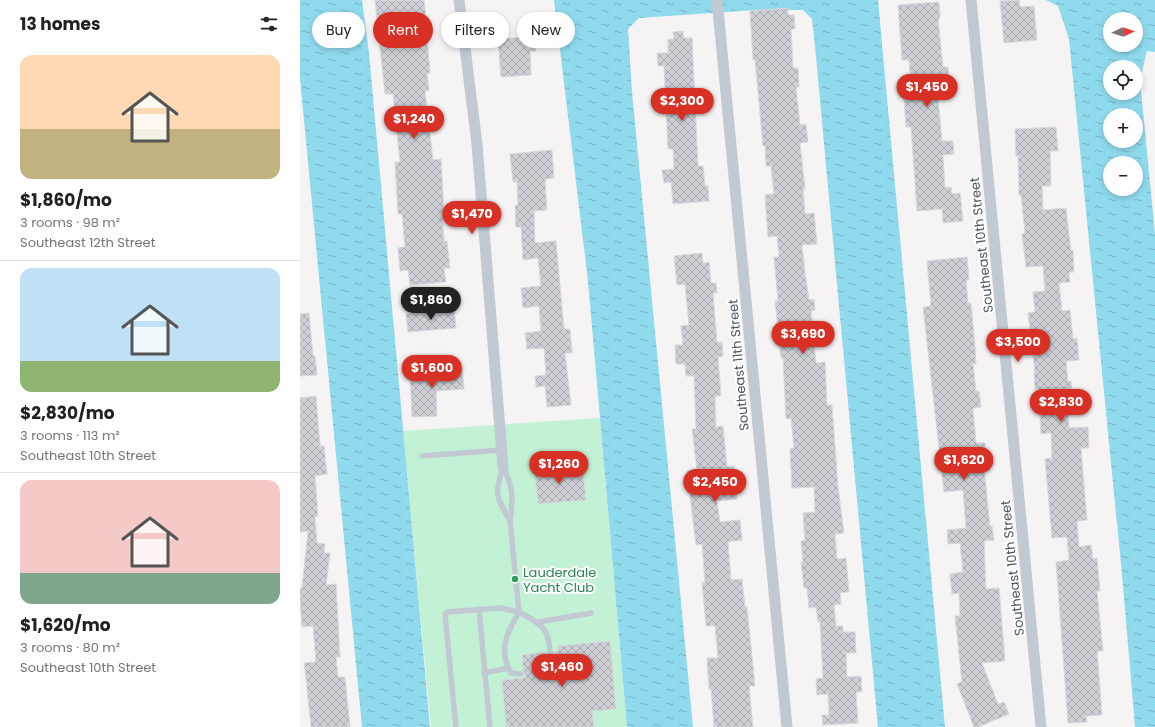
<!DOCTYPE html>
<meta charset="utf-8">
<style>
body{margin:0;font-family:Poppins,sans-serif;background:#f6f6f6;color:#202124;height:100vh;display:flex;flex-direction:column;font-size:15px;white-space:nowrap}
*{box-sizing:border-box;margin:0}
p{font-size:13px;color:#757577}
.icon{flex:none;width:22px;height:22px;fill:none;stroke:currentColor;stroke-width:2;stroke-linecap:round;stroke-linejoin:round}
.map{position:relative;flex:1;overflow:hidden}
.side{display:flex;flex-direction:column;background:#fff;width:300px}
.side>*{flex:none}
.hud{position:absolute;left:12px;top:12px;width:380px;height:36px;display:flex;gap:8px}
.needle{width:26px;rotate:86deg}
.buttons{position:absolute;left:803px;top:12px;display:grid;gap:8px}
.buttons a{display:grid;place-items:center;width:40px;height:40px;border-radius:50%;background:#fff;box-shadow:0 2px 6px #0003;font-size:20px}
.price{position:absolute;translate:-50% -34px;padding:0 9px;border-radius:14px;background:#d93025;color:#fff;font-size:13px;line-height:26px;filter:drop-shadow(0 1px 2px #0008)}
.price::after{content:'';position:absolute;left:50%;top:24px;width:12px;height:9px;margin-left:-6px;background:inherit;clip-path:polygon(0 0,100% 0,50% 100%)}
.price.on{background:#222;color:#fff}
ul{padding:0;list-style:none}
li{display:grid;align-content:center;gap:8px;height:212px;padding:0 20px}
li+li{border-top:1px solid #e0e0e0}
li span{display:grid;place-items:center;height:124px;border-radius:12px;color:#555}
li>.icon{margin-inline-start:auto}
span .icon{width:72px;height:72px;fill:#fffc;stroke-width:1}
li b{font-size:17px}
h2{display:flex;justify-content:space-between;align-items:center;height:48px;padding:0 20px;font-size:17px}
.pill{padding:0 14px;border-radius:18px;background:#fff;box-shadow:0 2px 6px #0003;font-size:14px;line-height:36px}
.pill.on{background:#d93025;color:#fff}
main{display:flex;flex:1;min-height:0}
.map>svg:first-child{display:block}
.park{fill:#c3f1d5}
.water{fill:url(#water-ripples);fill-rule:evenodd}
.building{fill:url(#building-cross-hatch);stroke:#d7d9de}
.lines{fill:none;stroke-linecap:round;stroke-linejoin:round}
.service{stroke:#c1cad2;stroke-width:5.5}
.minor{stroke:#c1cad2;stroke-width:11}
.leisure-dot{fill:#2e9e5b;stroke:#fff;stroke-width:1.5}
.labels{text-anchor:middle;stroke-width:4;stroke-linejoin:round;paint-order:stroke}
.street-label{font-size:13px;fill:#4a5661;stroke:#fff}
.leisure-label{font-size:13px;fill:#27864d;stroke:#fff;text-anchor:start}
</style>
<main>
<section class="side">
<h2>13 homes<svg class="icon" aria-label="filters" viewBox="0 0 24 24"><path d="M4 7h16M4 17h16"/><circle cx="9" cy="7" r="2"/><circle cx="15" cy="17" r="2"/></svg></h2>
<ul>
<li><span style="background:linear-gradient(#ffd9b3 60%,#c2b280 0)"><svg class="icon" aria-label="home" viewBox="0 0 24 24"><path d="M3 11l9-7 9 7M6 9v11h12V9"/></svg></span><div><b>$1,860/mo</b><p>3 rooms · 98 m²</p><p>Southeast 12th Street</p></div></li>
<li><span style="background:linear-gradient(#bfe0f5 75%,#8fb573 0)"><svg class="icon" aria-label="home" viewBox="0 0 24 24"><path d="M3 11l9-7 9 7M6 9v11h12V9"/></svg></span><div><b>$2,830/mo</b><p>3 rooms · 113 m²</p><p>Southeast 10th Street</p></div></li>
<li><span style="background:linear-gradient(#f6c9c9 75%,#7fa58c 0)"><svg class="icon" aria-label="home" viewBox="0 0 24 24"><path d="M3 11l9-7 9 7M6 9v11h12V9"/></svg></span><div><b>$1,620/mo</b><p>3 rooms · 80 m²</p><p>Southeast 10th Street</p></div></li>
</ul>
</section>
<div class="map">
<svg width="855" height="727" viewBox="0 0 855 727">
<defs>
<pattern id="water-ripples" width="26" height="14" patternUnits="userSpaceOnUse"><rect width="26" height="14" fill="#90daee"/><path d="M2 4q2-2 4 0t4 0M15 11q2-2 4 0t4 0" fill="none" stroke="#78b4c4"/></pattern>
<pattern id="building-cross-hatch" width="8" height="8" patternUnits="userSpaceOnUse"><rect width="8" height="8" fill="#cdcfd5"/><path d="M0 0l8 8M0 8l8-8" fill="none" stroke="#a8abb0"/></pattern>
</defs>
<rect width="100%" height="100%" fill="#f5f3f3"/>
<path class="park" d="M 300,418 L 327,727 L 131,727 L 103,431 Z"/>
<g class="water">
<path d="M 0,0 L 62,0 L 69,53 L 130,727 L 62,727 L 0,78 Z"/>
<path d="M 254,0 L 578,0 L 645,727 L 578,727 L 515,46 L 512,19 L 503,10 L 455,10 L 339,18 L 328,29 L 332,92 L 393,727 L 327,727 L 288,281 Z"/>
<path d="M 746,0 L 855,0 L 855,52 L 847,51 L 840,80 L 855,234 L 855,727 L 835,727 L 822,574 L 769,39 L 758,6 ZM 810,19 L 836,19 L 836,45 L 810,45 ZM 810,67 L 836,67 L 836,93 L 810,93 ZM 810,115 L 836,115 L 836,141 L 810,141 ZM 810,163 L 836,163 L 836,189 L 810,189 Z"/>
</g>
<g class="building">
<path d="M 75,0 L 124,0 L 126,17 L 122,18 L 123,38 L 127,37 L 130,73 L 127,73 L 129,90 L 125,91 L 133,160 L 141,159 L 144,211 L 142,211 L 144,241 L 147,241 L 150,268 L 144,268 L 146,282 L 110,285 L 108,270 L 100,271 L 98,248 L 105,247 L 102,214 L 98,214 L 95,162 L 100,162 L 93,94 L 85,94 Z"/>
<path d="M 719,0 L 720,7 L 734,6 L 737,40 L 704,43 L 700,1 Z"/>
<path d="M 639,2 L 640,18 L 638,19 L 643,67 L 648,67 L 650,87 L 637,88 L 642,141 L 653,141 L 654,154 L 643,155 L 645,188 L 651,187 L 652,194 L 660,193 L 663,221 L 643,223 L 642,209 L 617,211 L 611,127 L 606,127 L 604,100 L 612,99 L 609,60 L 602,60 L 598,5 Z"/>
<path d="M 488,8 L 488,15 L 494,15 L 495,29 L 491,29 L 493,68 L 498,68 L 499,87 L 496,87 L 500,125 L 506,124 L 508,142 L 500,143 L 505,189 L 503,189 L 505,214 L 514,213 L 517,244 L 502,245 L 505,273 L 509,300 L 514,299 L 515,310 L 511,311 L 516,363 L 525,362 L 527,405 L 532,405 L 538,487 L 544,533 L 535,534 L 537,559 L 546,558 L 549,592 L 540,593 L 541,604 L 534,605 L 536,626 L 543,626 L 543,632 L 555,632 L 556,653 L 546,653 L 547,677 L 561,676 L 562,692 L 556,692 L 558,723 L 523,725 L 522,715 L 529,715 L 528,694 L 517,695 L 516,679 L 523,678 L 520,622 L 518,622 L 516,607 L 509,608 L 507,588 L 504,588 L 501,562 L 503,562 L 501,541 L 505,540 L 503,513 L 515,512 L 514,487 L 492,488 L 490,449 L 494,448 L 491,418 L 486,419 L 483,358 L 481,358 L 475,301 L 478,301 L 474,257 L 479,257 L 477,236 L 468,237 L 465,195 L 474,194 L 471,166 L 466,166 L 465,145 L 463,146 L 455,60 L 453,60 L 450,11 Z"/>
<path d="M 383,31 L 384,38 L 392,38 L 398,166 L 403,166 L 405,186 L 408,186 L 409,201 L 373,204 L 371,182 L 364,183 L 362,170 L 374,169 L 373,149 L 368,149 L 364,66 L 358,66 L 357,53 L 368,53 L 368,39 L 374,39 L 373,32 Z"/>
<path d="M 235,36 L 236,51 L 230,51 L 231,75 L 201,77 L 198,39 Z"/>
<path d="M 756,127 L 758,151 L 750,151 L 751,186 L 742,186 L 743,210 L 766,208 L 771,251 L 773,250 L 774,272 L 769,272 L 770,282 L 759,283 L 762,311 L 770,310 L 773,339 L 777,338 L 779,360 L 766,361 L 768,381 L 771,381 L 773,405 L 768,406 L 769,428 L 788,427 L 789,448 L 781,448 L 787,520 L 777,521 L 779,547 L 791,545 L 793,559 L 797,558 L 800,591 L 797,591 L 803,651 L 797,651 L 802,715 L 786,716 L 787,722 L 768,723 L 756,562 L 769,560 L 767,537 L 752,538 L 745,459 L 752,458 L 751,433 L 741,434 L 740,415 L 750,414 L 747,389 L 735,390 L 734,372 L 735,372 L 728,313 L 735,312 L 733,292 L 745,291 L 743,266 L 726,267 L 722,234 L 725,233 L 721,195 L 719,195 L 718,156 L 716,156 L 715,129 Z"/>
<path d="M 252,150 L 254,178 L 245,179 L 247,210 L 234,211 L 235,243 L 256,241 L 264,329 L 270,329 L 272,353 L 265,353 L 271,405 L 247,407 L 245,386 L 236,387 L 235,376 L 246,375 L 244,348 L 227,349 L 225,333 L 241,331 L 239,306 L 223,308 L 221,288 L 241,286 L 238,258 L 223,260 L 221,227 L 216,227 L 215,205 L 218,205 L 217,182 L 213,182 L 210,154 Z"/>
<path d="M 402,253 L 403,263 L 409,262 L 411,283 L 416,283 L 417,293 L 413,293 L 417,342 L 422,342 L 423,356 L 418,357 L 421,396 L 415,396 L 416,427 L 423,426 L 427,467 L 434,466 L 437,499 L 417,501 L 420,522 L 440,520 L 442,540 L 428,542 L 431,580 L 442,579 L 445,607 L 447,607 L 455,686 L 449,686 L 453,727 L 414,727 L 411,689 L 409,689 L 407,658 L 418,658 L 415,626 L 406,626 L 402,582 L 405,582 L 402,544 L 396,545 L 387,471 L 397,470 L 392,429 L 396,429 L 394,376 L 386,376 L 385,364 L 376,364 L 375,345 L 383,345 L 381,326 L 389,325 L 385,284 L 377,285 L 374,256 Z"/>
<path d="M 667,257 L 669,280 L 666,280 L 668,303 L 671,303 L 675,346 L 676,364 L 673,364 L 676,391 L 679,391 L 681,407 L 673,408 L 676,443 L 685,443 L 686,457 L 683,457 L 690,526 L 692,526 L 694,540 L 684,541 L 686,589 L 699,588 L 705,661 L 682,663 L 698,704 L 704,702 L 709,714 L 678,727 L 674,727 L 657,684 L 662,682 L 655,616 L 660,616 L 659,593 L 652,594 L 650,574 L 663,572 L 660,543 L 648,544 L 647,530 L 666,528 L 663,490 L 644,492 L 623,307 L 631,306 L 627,261 Z"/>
<path d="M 154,309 L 156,328 L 108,332 L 106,314 Z"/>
<path d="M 9,313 L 13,356 L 15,356 L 17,375 L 0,376 L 0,314 Z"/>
<path d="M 162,368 L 164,389 L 136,391 L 137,416 L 112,417 L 110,373 Z"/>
<path d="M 16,396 L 20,446 L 24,446 L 27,474 L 15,476 L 18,516 L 15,517 L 17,543 L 25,544 L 24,553 L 30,553 L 26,585 L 36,584 L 40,657 L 36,657 L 38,677 L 45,677 L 50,727 L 11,727 L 6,679 L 4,663 L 16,662 L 13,626 L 2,627 L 0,601 L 0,588 L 2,588 L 8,531 L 0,532 L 0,398 Z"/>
<path d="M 252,463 L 253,473 L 283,470 L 286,500 L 238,504 L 234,465 Z"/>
<path d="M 310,641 L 316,709 L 292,711 L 294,727 L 206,727 L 202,680 L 224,678 L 225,674 L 223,670 L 222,655 L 246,652 L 247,664 L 241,671 L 245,675 L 251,673 L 255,667 L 254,652 L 258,651 L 258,646 Z"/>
</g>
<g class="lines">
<g class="service">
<path d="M 122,456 L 201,450"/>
<path d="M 203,467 C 214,488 213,498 210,521 C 196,496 194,495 203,467 Z"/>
<path d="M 179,609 L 190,727"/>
<path d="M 238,622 L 291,613"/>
<path d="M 184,673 L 208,668"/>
<path d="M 221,674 L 211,673 C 198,651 207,632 219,612 C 249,628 249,632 251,665 L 249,669 L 245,671"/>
<path d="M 156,727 L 145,615 L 147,612 L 200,608 L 219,612 L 210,521"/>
</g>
<g class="minor">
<path d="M 159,0 L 177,144 L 203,467"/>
<path d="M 417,0 L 487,727"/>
<path d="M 671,0 L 741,727"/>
</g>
</g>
<circle class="leisure-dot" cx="215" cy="579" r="4"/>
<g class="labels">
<g class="street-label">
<text transform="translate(681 245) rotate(-96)" y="5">Southeast 10th Street</text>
<text transform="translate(438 365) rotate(-95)" y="5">Southeast 11th Street</text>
<text transform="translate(712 568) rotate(-96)" y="5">Southeast 10th Street</text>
</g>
<g class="leisure-label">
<text x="223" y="577">Lauderdale<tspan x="223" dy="15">Yacht Club</tspan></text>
</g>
</g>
</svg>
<div class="buttons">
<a><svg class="needle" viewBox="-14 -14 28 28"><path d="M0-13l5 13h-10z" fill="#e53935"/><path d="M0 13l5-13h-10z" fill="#757577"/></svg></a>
<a><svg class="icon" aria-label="locate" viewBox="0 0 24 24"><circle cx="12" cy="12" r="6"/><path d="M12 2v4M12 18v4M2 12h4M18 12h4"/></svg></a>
<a>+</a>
<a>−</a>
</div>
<b class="price" style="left:627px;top:108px">$1,450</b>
<b class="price" style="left:382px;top:122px">$2,300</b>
<b class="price" style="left:114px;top:140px">$1,240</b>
<b class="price" style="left:172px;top:235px">$1,470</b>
<b class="price on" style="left:131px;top:321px">$1,860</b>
<b class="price" style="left:503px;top:355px">$3,690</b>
<b class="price" style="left:718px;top:363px">$3,500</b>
<b class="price" style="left:132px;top:389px">$1,600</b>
<b class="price" style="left:761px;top:423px">$2,830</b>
<b class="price" style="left:664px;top:481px">$1,620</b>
<b class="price" style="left:259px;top:485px">$1,260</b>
<b class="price" style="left:415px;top:503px">$2,450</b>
<b class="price" style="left:262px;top:688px">$1,460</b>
<div class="hud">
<a class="pill">Buy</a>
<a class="pill on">Rent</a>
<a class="pill">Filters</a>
<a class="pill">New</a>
</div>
</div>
</main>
